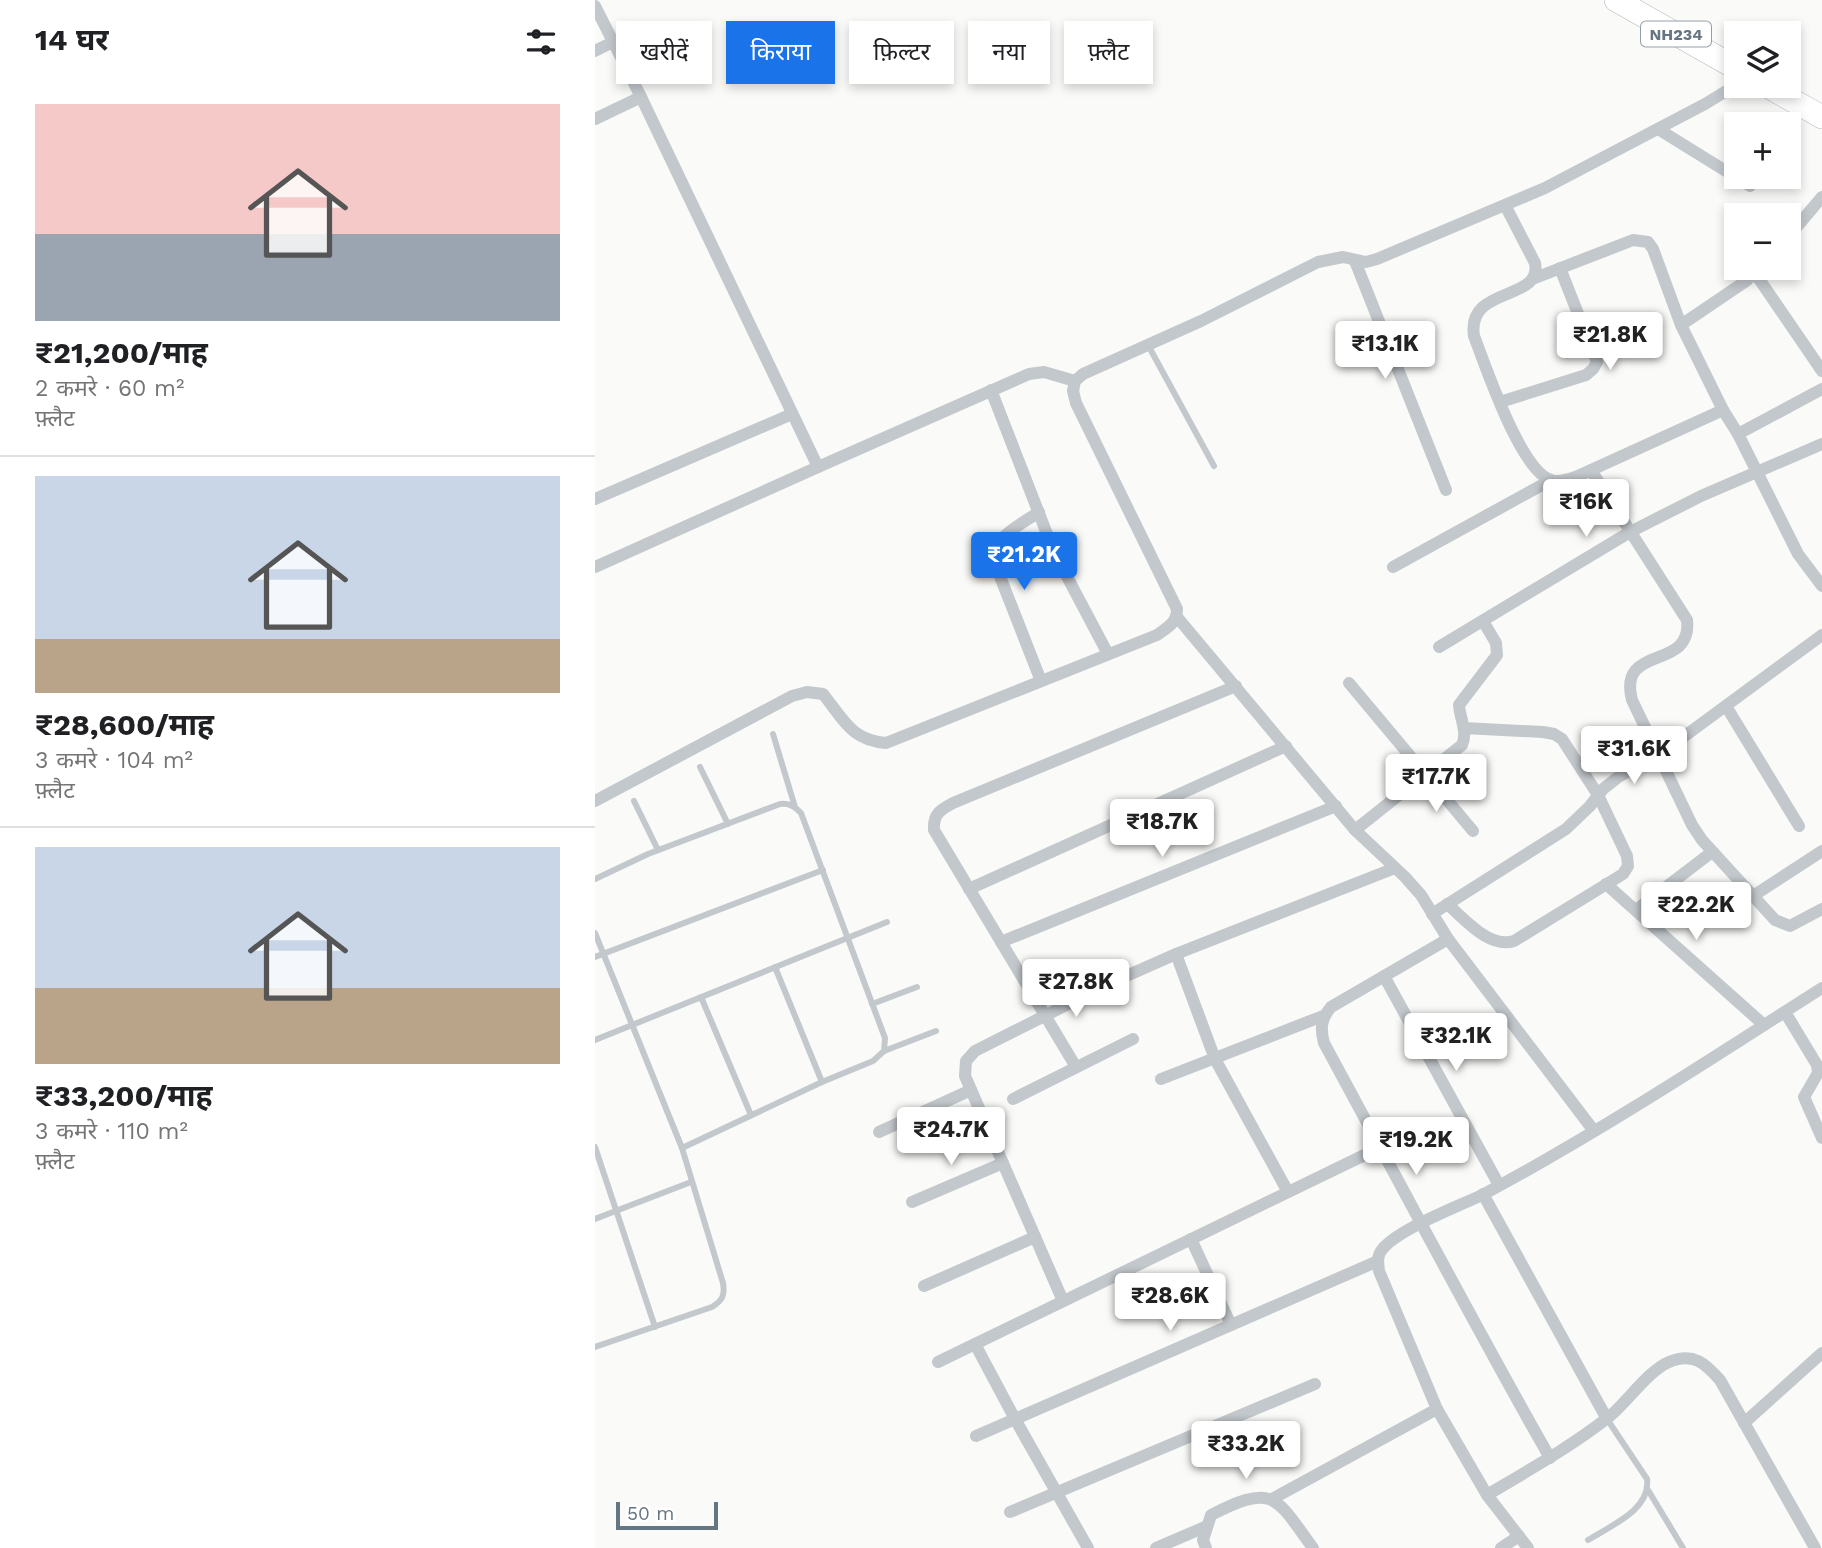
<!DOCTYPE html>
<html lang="hi">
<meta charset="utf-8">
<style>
body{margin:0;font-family:"Work Sans","Noto Sans Devanagari",sans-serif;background:#f2f2f2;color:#202124;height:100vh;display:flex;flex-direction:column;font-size:26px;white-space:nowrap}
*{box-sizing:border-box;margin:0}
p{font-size:23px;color:#757577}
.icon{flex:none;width:38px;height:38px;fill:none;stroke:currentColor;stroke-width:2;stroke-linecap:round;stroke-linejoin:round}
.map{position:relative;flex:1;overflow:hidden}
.details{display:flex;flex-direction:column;background:#fff;width:595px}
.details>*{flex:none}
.guide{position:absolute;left:21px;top:21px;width:665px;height:63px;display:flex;gap:14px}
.fabs{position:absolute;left:1129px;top:21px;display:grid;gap:14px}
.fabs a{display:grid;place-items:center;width:77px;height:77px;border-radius:0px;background:#fff;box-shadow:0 4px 10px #0003;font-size:35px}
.scale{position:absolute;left:21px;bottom:18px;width:102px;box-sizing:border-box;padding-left:7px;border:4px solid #657683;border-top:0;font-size:19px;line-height:24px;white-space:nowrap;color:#657683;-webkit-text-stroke:5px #fff;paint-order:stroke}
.price{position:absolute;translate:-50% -60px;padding:0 16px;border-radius:7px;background:#fff;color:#222;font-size:23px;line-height:46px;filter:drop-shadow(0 2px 4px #0008)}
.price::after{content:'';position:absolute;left:50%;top:42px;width:21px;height:16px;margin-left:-10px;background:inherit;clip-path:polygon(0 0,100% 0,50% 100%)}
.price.on{background:#1a73e8;color:#fff}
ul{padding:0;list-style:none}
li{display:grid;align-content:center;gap:14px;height:371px;padding:0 35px}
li+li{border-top:2px solid #e0e0e0}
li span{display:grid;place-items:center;height:217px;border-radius:0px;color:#555}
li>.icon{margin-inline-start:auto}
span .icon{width:126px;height:126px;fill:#fffc;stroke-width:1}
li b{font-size:30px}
h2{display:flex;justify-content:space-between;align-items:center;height:84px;padding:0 35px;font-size:30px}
.chip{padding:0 24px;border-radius:0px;background:#fff;box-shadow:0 4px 10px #0003;font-size:24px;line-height:63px}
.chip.on{background:#1a73e8;color:#fff}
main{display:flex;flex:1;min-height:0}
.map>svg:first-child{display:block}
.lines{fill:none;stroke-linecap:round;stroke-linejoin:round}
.highway-casing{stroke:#b4b9bd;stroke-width:24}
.lane{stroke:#c3c8cc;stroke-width:6}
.street{stroke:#c3c8cc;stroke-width:12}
.highway{stroke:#fff;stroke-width:23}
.labels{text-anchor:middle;stroke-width:7;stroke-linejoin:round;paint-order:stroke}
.shield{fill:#fff;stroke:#939fa8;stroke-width:2}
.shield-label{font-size:16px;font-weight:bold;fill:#657683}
</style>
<main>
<section class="details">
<h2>14 घर<svg class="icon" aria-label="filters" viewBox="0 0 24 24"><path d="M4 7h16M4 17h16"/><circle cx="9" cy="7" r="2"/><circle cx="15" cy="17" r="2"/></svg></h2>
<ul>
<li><span style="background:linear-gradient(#f6c9c9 60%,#9aa5b1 0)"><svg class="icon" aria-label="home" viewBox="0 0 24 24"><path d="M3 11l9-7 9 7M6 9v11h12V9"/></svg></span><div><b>₹21,200/माह</b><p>2 कमरे · 60 m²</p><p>फ़्लैट</p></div></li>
<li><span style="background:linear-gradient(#c9d6e8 75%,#b9a48a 0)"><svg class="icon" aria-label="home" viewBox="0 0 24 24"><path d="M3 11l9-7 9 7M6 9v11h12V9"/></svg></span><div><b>₹28,600/माह</b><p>3 कमरे · 104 m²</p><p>फ़्लैट</p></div></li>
<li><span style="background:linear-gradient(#c9d6e8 65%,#b9a48a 0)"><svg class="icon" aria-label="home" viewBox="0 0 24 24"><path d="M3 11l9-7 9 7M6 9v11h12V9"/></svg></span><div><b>₹33,200/माह</b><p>3 कमरे · 110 m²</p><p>फ़्लैट</p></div></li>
</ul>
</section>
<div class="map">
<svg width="1227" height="1548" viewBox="0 0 1227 1548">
<rect width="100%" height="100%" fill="#fafaf8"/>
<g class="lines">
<g class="highway-casing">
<g id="highway">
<path d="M 1021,0 L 1141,68"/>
<path d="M 1172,86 L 1227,117"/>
</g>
</g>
<g class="lane">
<path d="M 553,345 L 619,466"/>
<path d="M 178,734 L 200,807"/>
<path d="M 105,767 L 133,824"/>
<path d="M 39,801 L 63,850"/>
<path d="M 0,879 L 53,854 L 185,804 C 194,803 199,806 206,813 L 290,1038 L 289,1051 L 278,1061 L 227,1082 L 87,1148"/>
<path d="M 0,933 L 87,1148 L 128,1283 C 130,1295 128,1300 117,1307 L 0,1347"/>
<path d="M 0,957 L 228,870"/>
<path d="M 180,967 L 227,1082"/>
<path d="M 106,997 L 156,1115"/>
<path d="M 277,1004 L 322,987"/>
<path d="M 0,1040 L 292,922"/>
<path d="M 289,1051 L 341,1031"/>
<path d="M 0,1147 L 60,1327"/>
<path d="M 0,1219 L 96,1182"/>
<path d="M 1053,1490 L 1088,1548"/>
<path d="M 993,1540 C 1015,1526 1056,1510 1052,1479 L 1012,1419"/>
</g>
<g class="street">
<path d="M 0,6 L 46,97 L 223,467 L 434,374 L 449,372 L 480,381"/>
<path d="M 0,51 L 18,42"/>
<path d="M 0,119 L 46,97"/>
<path d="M 1063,129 L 1155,186"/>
<path d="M 911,207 L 940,263 C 948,302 871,285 879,336 C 891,367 925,470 956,480 C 964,483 974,479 983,476 L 1128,410"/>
<path d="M 1194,236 L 1227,197"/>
<path d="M 760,261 L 851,490"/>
<path d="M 1160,273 L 1227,371"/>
<path d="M 940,278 L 1038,240 L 1053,242 L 1058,249 L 1086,325 L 1128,410 L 1143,434 L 1203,554 L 1227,586"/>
<path d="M 1086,325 L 1151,281 L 1165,268"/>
<path d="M 396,390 L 459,552 L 513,654"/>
<path d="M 905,402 L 991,375 L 998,369 L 1002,362 L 965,268"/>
<path d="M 1143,434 L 1227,389"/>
<path d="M 996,470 L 1092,620 C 1098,672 1022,643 1037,700 L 1097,825 L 1107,840 L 1180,920 L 1195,926 L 1227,909"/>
<path d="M 0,499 L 197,414"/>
<path d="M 444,512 C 428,523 401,536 397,556 L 446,681"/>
<path d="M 0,567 L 223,467"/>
<path d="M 798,567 L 956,480"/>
<path d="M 582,617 L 760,830 L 810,877 L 826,895 L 853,939 L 999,1131"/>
<path d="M 844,647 L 1035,532 L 1106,496 L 1227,444"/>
<path d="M 754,683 L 878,831"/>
<path d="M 1131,706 L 1204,826"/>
<path d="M 0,801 L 197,696 L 212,692 L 228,694 C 249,720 256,740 291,743 L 562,635 C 573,627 582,623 582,609 L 481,403 L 478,391 L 480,381 L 488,374 L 606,321 L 723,262 L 748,257 L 771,262 L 782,259 L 950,188 L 1110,104 L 1141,85"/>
<path d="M 760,830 L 867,745 C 873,732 865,719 864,705 L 902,655 L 901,643 L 888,621"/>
<path d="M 1011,884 L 1169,1025"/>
<path d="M 374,889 L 691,746"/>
<path d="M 1158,896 L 1227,851"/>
<path d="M 852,904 C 870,919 894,949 919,941 L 1028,874 L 1033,866 L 1032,856 L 1003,795 L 967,739 L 959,734 L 948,732 L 869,728"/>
<path d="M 1041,910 L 1117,852"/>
<path d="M 837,914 L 971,829 L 995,806 L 1008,789 L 1022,778 L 1087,738 L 1227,635"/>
<path d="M 853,939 L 736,1007 C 726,1019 725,1028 729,1043 C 804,1181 877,1321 955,1458"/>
<path d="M 406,942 L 741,806"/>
<path d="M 581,954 L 620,1059 L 693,1192"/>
<path d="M 789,976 L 904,1185"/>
<path d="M 1190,1012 L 1222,1065 L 1223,1073 L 1209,1097 L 1227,1138"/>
<path d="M 481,1067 L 339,830 C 338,814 345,810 358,803 L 641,686"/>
<path d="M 566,1079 L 728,1016"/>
<path d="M 418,1099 L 538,1039"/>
<path d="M 284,1132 L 376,1090"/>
<path d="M 888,1194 L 1012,1419"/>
<path d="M 317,1202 L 408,1163"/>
<path d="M 596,1239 L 636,1325"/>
<path d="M 329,1286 L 440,1237"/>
<path d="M 468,1301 L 370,1076 L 371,1061 L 380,1051 L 511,985 L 581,954 L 800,868"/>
<path d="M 380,1344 L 420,1419 L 493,1548"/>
<path d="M 343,1362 L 786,1147"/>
<path d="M 1149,1423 L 1227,1353"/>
<path d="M 381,1436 L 783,1261"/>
<path d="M 892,1495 C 934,1470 977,1446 1015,1416 C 1033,1401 1053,1371 1074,1362 C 1098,1352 1110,1363 1125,1380 L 1220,1548"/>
<path d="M 677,1499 L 842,1409"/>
<path d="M 415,1512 L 720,1384"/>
<path d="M 561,1548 L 610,1527"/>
<path d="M 611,1548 L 608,1540 L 616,1515 C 679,1483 680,1496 718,1548"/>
<path d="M 906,1548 L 924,1536"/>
<path d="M 933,1548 L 892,1495 L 842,1409 L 784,1271 C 783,1263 782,1257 786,1251 C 800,1230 865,1206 889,1194 C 1005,1132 1116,1059 1227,988"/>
</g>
<use href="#highway" class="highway"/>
</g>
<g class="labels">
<rect class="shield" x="1046" y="21.5" width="70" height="25" rx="5"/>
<g class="shield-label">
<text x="1081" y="40">NH234</text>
</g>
</g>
</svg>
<div class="fabs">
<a><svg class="icon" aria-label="layers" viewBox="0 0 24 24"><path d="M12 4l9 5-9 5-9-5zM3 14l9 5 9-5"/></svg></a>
<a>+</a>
<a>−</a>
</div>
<div class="scale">50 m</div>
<b class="price" style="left:1015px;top:372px">₹21.8K</b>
<b class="price" style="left:790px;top:381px">₹13.1K</b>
<b class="price" style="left:991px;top:539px">₹16K</b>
<b class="price on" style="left:429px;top:592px">₹21.2K</b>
<b class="price" style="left:1039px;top:786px">₹31.6K</b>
<b class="price" style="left:841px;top:814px">₹17.7K</b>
<b class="price" style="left:567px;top:859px">₹18.7K</b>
<b class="price" style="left:1101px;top:942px">₹22.2K</b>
<b class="price" style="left:481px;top:1019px">₹27.8K</b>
<b class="price" style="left:861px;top:1073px">₹32.1K</b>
<b class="price" style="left:356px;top:1167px">₹24.7K</b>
<b class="price" style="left:821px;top:1177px">₹19.2K</b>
<b class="price" style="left:575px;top:1333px">₹28.6K</b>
<b class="price" style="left:651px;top:1481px">₹33.2K</b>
<div class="guide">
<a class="chip">खरीदें</a>
<a class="chip on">किराया</a>
<a class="chip">फ़िल्टर</a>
<a class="chip">नया</a>
<a class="chip">फ़्लैट</a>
</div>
</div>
</main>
